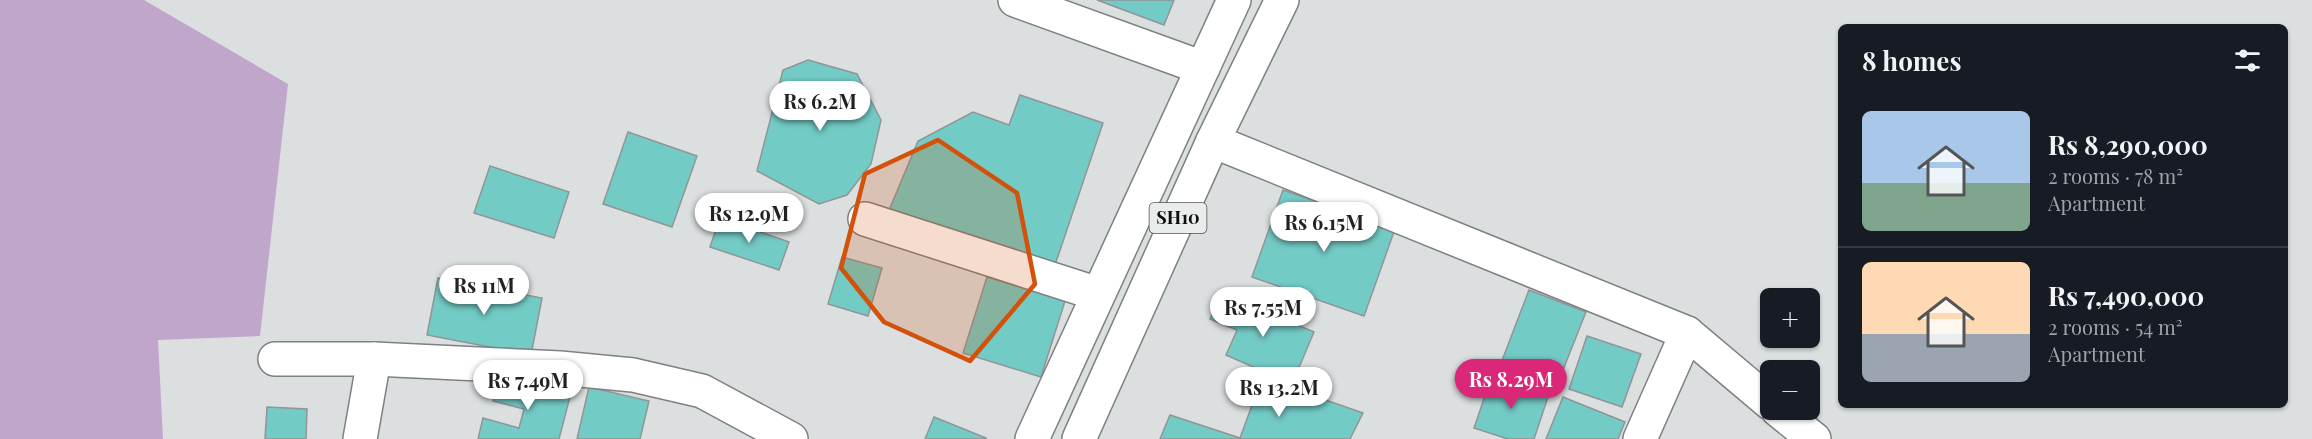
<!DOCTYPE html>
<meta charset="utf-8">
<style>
body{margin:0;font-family:"Playfair Display",serif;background:#20242c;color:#f1f3f6;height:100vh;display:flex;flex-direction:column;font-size:22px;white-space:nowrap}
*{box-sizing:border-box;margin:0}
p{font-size:20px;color:#9ea1a6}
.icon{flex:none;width:33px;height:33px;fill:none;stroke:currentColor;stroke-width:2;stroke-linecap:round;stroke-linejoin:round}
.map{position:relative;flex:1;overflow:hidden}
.panel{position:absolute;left:1838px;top:24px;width:450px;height:384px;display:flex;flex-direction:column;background:#171b24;border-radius:9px;box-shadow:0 2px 4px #0004}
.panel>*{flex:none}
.tools{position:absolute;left:1760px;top:288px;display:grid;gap:12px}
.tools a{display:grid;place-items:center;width:60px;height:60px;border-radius:9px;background:#171b24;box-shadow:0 2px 4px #0004;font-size:30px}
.price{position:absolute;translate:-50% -51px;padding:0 14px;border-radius:21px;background:#fff;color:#222;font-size:20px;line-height:39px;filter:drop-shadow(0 2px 3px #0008)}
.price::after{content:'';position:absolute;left:50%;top:36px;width:18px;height:14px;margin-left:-9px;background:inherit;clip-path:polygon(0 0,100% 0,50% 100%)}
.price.active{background:#db2777;color:#fff}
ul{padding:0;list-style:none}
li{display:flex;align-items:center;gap:18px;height:150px;padding:0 24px}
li+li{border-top:2px solid #363941}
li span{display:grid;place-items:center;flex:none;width:168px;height:120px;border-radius:9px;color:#555}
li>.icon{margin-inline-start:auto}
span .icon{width:72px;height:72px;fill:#fffc;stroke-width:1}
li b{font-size:26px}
h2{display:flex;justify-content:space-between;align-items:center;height:72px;padding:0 24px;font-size:26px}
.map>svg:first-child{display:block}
.green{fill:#c0a6ca}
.building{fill:#73cbc6;stroke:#919595;stroke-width:1.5}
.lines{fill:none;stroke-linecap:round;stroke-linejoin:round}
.street-casing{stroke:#7d8180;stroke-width:36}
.primary-casing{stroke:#7d8180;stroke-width:36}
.street{stroke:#fff;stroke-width:33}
.primary{stroke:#fff;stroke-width:33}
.marked{fill:#d2520c;fill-opacity:0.2;stroke:#d2520c;stroke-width:4.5;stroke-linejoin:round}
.labels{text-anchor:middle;stroke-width:6;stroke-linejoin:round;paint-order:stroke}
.shield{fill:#e8edec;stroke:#4f5151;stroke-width:1.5}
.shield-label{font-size:18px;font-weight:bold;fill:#0d0e0e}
</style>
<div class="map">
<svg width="2312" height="439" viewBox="0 0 2312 439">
<rect width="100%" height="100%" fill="#dbdfdf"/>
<path class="green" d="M 0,0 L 144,0 L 288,84 L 260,336 L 158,340 L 163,439 L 0,439 Z"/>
<g class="building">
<path d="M 1097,0 L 1174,0 L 1164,25 Z"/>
<path d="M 808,60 L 857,74 L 881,120 L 871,164 L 847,195 L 819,204 L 757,171 L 783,70 Z"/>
<path d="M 1020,95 L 1103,123 L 1053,271 L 887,215 L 918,141 L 973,112 L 1009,125 Z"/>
<path d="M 628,132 L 697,156 L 672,227 L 603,204 Z"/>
<path d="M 490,166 L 569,192 L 554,238 L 474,213 Z"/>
<path d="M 1283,190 L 1395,229 L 1364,316 L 1252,277 Z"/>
<path d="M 720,218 L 789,242 L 779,270 L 710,247 Z"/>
<path d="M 842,257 L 882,268 L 868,316 L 828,304 Z"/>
<path d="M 987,277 L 1065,301 L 1041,377 L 963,353 Z"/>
<path d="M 438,278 L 542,298 L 531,355 L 427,335 Z"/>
<path d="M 1529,290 L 1586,312 L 1557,385 L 1501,363 Z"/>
<path d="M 1221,293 L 1314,332 L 1292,384 L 1226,355 L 1237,330 L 1210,319 Z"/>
<path d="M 1587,336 L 1641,354 L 1622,407 L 1569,389 Z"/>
<path d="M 499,375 L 571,393 L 559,439 L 478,439 L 483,418 L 519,428 L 524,409 L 493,401 Z"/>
<path d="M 1492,375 L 1549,394 L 1534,439 L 1508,439 L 1474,428 Z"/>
<path d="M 1262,378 L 1363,413 L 1350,439 L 1160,439 L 1170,415 L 1240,438 Z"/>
<path d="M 589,387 L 649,401 L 640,439 L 577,439 Z"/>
<path d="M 1563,397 L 1625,422 L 1618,439 L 1546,439 Z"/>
<path d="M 267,407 L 307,409 L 306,439 L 265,439 Z"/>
<path d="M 934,417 L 986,438 L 986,439 L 925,439 Z"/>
</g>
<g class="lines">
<g class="street-casing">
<g id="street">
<path d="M 1015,0 L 1203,68"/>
<path d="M 1213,141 L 1687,333 L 1770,403"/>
<path d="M 865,219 L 1098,294"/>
<path d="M 275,359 L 374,359 L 560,368 L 633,375 L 702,391 L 791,439"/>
<path d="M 1778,410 L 1814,439"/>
<path d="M 360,439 L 374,359"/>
<path d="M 1640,439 L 1687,333"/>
</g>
</g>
<g class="primary-casing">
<g id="primary">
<path d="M 1032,439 L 1234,0"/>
<path d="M 1079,439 L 1213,141 L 1282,0"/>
</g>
</g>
<use href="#street" class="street"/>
<use href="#primary" class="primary"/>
</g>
<path class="marked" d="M 938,140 L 1017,193 L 1035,284 L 970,361 L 884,322 L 841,268 L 865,174 Z"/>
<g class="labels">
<rect class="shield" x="1149.5" y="203" width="57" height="30" rx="4.5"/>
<g class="shield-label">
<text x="1178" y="224">SH10</text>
</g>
</g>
</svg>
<div class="tools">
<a>+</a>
<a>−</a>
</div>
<b class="price" style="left:820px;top:132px">Rs 6.2M</b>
<b class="price" style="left:749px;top:244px">Rs 12.9M</b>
<b class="price" style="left:1324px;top:253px">Rs 6.15M</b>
<b class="price" style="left:484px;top:316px">Rs 11M</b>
<b class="price" style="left:1263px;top:338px">Rs 7.55M</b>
<b class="price active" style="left:1511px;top:410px">Rs 8.29M</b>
<b class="price" style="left:528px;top:411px">Rs 7.49M</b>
<b class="price" style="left:1279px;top:418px">Rs 13.2M</b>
<section class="panel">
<h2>8 homes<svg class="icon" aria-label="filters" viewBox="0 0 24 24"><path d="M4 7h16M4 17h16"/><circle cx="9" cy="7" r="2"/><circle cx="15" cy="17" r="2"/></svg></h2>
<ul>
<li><span style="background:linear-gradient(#a9c7e8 60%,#7fa58c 0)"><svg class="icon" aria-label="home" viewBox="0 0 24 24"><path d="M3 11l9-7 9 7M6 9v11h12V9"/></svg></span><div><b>Rs 8,290,000</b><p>2 rooms · 78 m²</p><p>Apartment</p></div></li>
<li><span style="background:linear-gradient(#ffd9b3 60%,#9aa5b1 0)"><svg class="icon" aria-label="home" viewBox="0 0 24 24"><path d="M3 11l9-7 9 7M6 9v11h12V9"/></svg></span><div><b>Rs 7,490,000</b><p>2 rooms · 54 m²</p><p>Apartment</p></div></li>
</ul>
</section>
</div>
